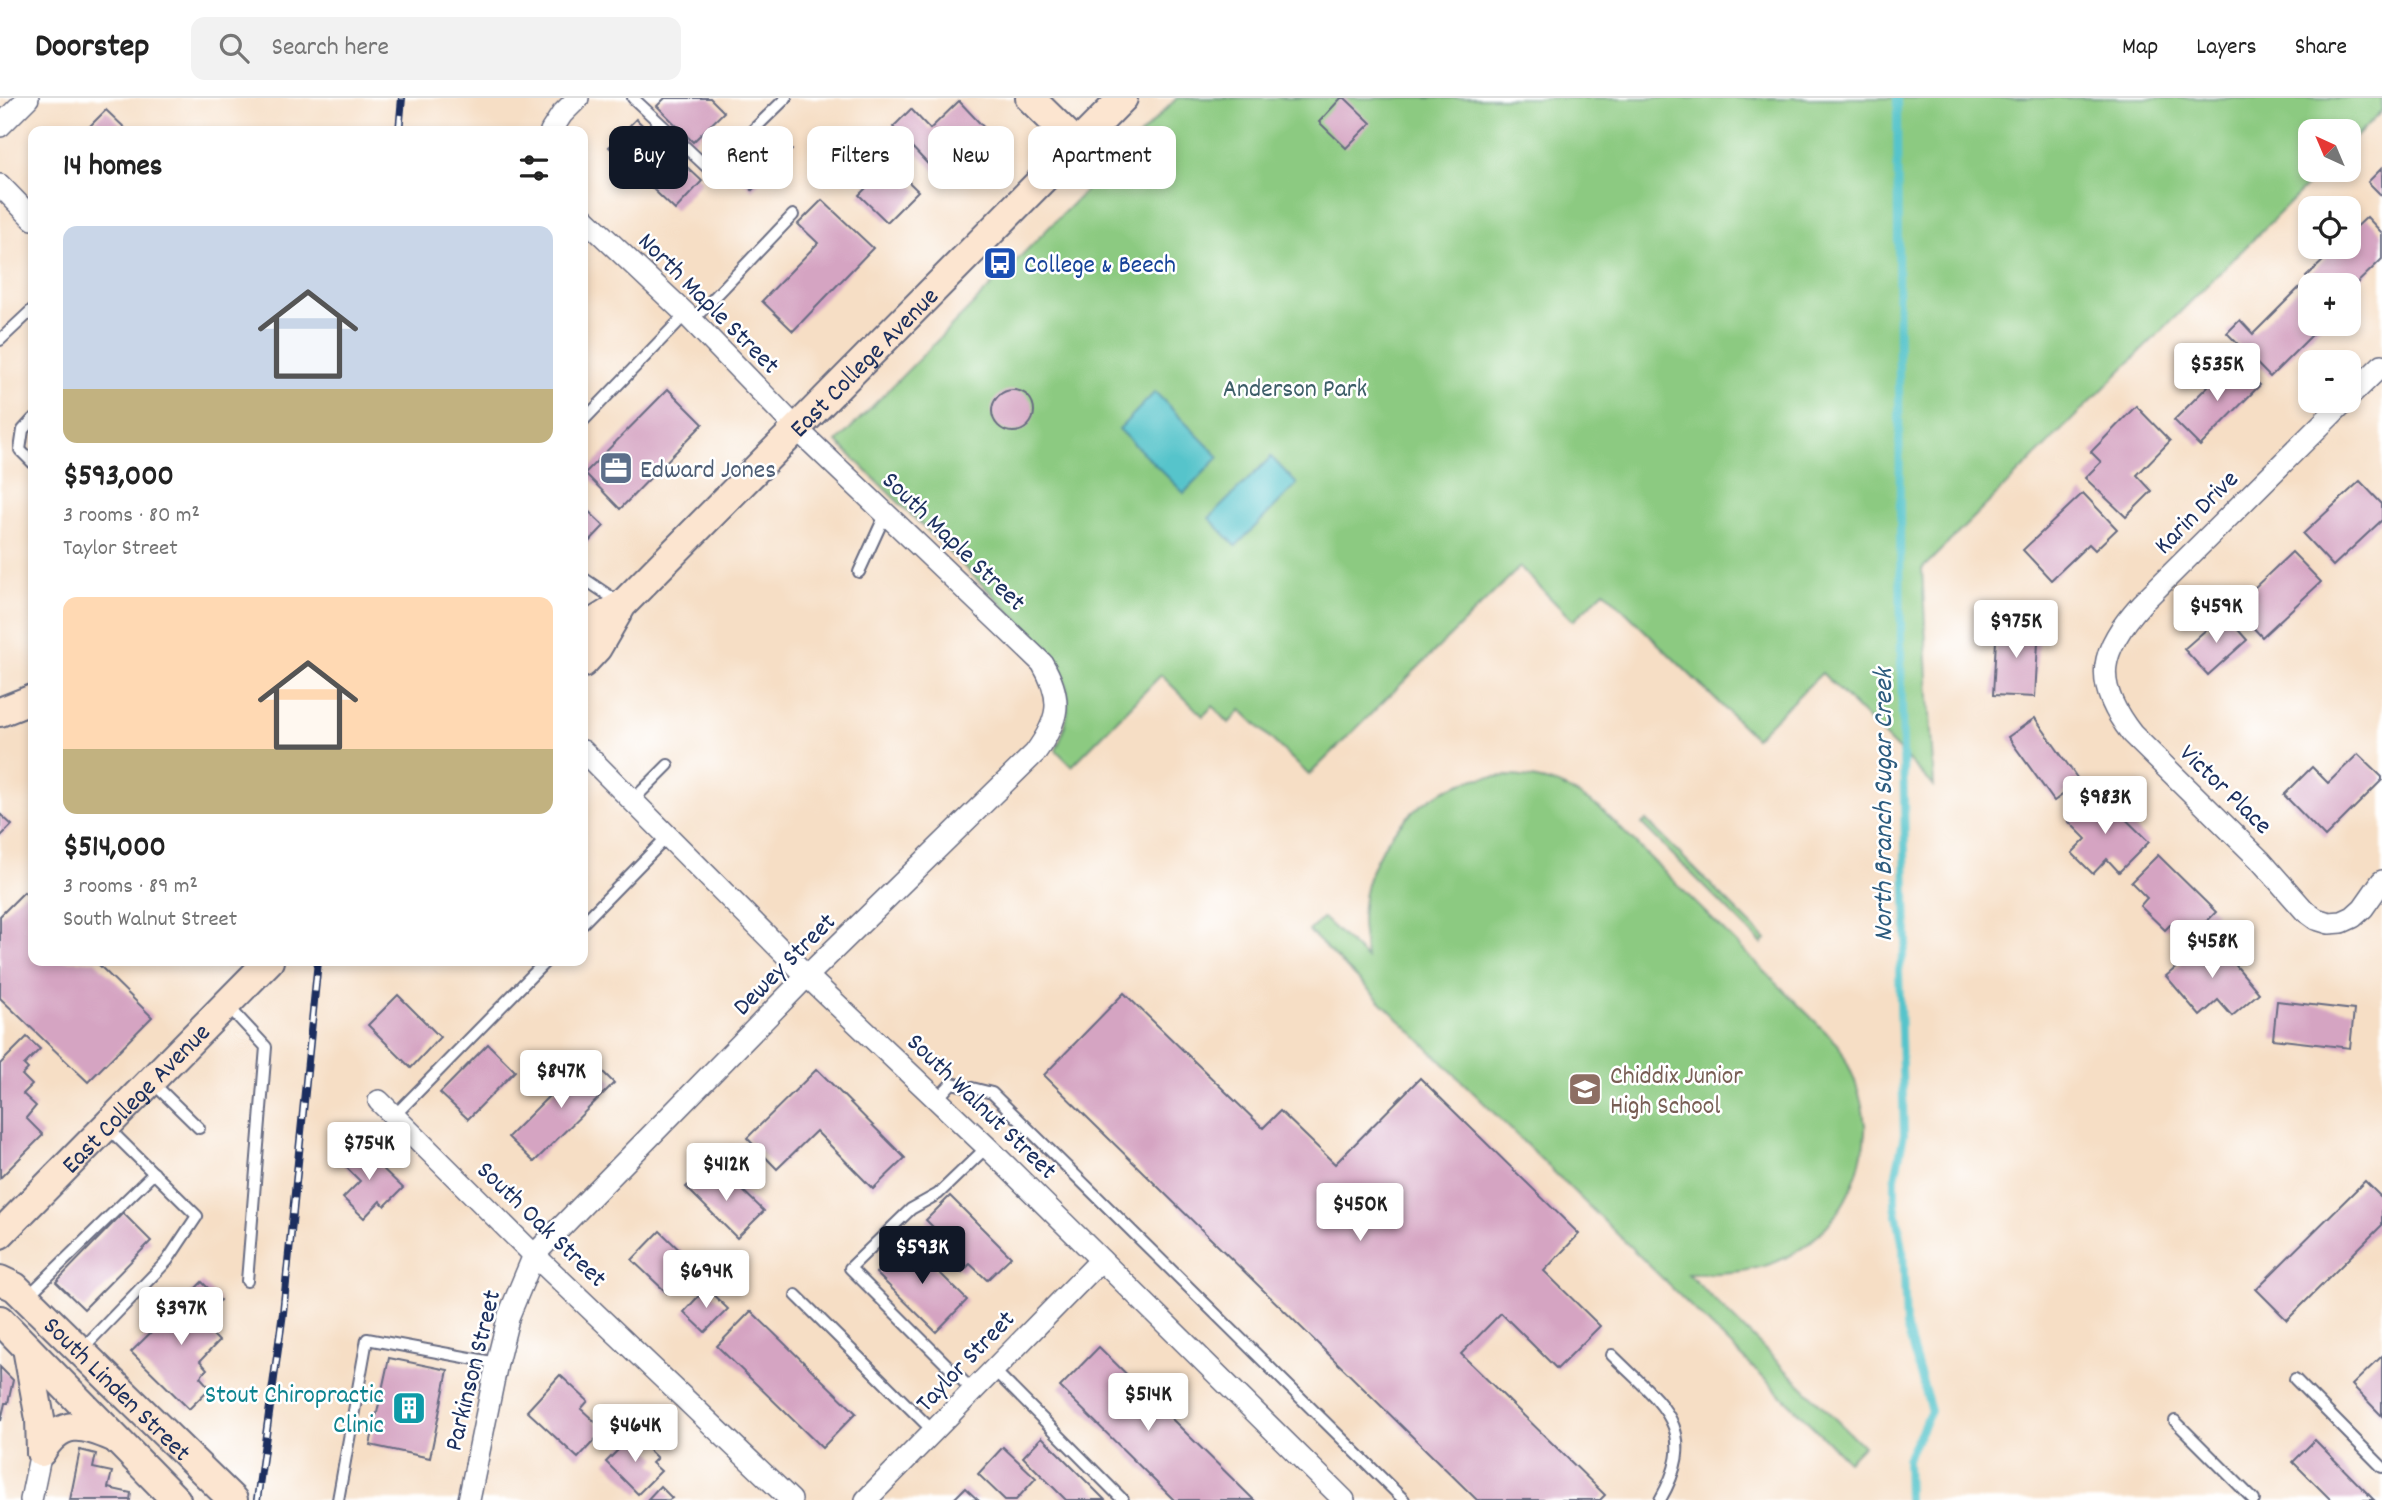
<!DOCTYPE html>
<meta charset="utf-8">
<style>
body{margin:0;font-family:Dekko,sans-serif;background:#f2f2f2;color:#222;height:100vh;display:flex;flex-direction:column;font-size:26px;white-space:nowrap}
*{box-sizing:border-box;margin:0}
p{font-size:23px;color:#767676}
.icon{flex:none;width:38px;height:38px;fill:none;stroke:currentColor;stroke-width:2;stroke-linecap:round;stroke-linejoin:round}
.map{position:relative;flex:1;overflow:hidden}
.details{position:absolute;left:28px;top:28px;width:560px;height:840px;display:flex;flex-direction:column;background:#fff;border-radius:14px;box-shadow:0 4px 10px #0003}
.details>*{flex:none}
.hud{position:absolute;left:609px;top:28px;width:665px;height:63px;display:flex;gap:14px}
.needle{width:46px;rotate:316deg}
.tools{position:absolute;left:2298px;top:21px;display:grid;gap:14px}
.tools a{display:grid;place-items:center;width:63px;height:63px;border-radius:14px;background:#fff;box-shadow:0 4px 10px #0003;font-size:35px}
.price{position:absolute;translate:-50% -60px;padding:0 16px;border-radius:7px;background:#fff;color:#222;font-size:23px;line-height:46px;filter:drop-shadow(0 2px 4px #0008)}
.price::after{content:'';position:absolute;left:50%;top:42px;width:21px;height:16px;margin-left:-10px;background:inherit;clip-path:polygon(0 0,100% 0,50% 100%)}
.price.on{background:#111827;color:#fff}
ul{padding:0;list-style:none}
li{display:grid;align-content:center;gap:14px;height:371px;padding:0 35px}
li span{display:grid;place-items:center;height:217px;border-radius:14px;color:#555}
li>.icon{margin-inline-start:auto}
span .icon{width:126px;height:126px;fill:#fffc;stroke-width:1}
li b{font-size:30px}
h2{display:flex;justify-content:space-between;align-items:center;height:84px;padding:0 35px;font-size:30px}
.tag{padding:0 24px;border-radius:14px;background:#fff;box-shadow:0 4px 10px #0003;font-size:24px;line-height:63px}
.tag.on{background:#111827;color:#fff}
header{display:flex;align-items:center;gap:42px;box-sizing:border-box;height:98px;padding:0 35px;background:#fff;border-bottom:2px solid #e0e0e0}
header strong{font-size:33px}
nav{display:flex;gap:38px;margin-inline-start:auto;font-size:24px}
.search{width:490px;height:63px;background:#f2f2f2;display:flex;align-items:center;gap:18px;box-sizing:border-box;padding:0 24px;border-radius:14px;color:#767676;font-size:26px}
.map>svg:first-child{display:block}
.green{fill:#8cca81;stroke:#547c70;stroke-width:2}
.water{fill:#57c4cb;stroke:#397a94;stroke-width:2}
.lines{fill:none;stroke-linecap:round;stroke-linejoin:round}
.stream{stroke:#57c4cb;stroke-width:8}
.building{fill:#d5a4c2}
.lane-casing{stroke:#686c82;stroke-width:14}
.street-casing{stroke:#686c82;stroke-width:24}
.secondary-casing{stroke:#686c82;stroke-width:32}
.lane{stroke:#fff;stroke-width:10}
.street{stroke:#fff;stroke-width:21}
.secondary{stroke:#fce5d0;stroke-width:28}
.rail-casing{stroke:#1b2f5e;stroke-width:8}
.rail{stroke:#fff;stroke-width:5;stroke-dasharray:16;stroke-linecap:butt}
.labels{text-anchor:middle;stroke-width:5;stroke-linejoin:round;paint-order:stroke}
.transit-label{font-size:26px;fill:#164399;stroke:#fff;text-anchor:start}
.street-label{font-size:26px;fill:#1b2f5e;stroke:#fff}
.park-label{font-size:26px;fill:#3d5e68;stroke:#fff}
.service-label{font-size:26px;fill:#4e5e75;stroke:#fff;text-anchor:start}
.education-label{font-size:26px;fill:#785e54;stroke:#fff;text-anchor:start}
.culture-label{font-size:26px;fill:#0d838f;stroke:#fff;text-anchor:end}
.water-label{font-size:28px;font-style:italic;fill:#2d5c7f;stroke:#fff}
</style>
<header>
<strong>Doorstep</strong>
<div class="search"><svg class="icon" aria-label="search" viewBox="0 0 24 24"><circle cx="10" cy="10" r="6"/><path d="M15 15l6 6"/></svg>Search here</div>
<nav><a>Map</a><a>Layers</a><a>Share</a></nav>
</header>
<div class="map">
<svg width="2382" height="1402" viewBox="0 0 2382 1402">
<rect width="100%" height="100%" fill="#fff"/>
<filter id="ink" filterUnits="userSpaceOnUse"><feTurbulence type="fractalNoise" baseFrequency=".0143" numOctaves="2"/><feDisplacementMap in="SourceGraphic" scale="14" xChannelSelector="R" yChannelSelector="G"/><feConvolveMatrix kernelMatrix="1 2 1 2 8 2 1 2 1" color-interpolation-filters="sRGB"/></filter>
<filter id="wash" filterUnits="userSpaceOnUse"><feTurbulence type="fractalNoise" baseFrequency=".00686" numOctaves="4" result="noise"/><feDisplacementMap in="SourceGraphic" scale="28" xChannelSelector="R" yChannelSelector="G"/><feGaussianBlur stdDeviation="1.57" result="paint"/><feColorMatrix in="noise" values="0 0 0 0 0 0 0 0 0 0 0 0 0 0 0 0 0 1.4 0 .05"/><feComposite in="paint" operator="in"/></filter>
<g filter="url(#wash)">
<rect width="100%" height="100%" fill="#f6dec5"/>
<g class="green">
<path d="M 1177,0 L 2382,0 L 2382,13 L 2349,46 L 2348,33 L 2310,33 L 2310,72 L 2323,72 L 1922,471 L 1934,688 L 1822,575 L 1755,640 L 1604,493 L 1573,523 L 1520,469 L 1309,677 L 1241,612 L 1229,625 L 1213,608 L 1203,618 L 1161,577 L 1072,668 L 1056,652 C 1073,615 1073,588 1050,553 L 837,344 Z"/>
<path d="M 1508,678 C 1547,679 1569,689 1601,711 L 1838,946 C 1852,974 1862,995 1865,1027 C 1866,1038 1863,1052 1860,1064 C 1847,1117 1807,1160 1752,1171 C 1731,1176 1709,1175 1688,1176 L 1863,1348 L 1848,1363 L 1309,833 L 1323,820 L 1366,860 C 1365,848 1362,835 1362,822 C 1363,755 1411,698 1475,681 C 1486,679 1497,679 1508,678 Z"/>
<path d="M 1646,722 L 1766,842 L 1762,846 L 1642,726 Z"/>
</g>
<g class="water">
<path d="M 1155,294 L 1219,359 L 1184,395 L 1119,331 Z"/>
<path d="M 1271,359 L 1297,386 L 1236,448 L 1209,420 Z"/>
</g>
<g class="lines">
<path class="stream" d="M 1897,0 L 1901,560 L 1907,844 L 1899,872 L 1904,1036 L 1895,1080 L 1895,1106 L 1903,1150 L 1906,1228 L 1931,1313 L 1907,1361 L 1908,1402"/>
</g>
<g id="blocks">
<g class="building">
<path d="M 665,0 L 710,0 L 724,14 L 693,44 L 657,8 Z"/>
<path d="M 1341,0 L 1345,0 L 1371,25 L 1346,50 L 1319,24 Z"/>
<path d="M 959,3 L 989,35 L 941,80 L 893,29 L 911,11 L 930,31 Z"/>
<path d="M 106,12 L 128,33 L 85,33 Z"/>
<path d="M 636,21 L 702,83 L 675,112 L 609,49 Z"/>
<path d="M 772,33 L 792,52 L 752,92 L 732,72 Z"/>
<path d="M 873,49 L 918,93 L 887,124 L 859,97 L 874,82 L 857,66 Z"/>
<path d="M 2382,70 L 2382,98 L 2368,84 Z"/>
<path d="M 822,102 L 873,150 L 793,233 L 762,203 L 818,145 L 798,126 Z"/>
<path d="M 2367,119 L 2382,135 L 2382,161 L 2348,194 L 2348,187 L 2315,187 L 2306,179 L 2326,160 L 2319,153 L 2323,149 L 2348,149 L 2348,137 Z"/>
<path d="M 2301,188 L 2310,197 L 2310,226 L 2323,226 L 2270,279 L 2227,235 L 2240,222 L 2253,236 Z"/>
<path d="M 2234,262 L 2260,287 L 2200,348 L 2174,322 Z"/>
<path d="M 668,291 L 703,326 L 620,411 L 585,375 Z"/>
<circle cx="1013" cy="313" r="21"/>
<path d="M 2136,308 L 2170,343 L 2137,377 L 2152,393 L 2126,419 L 2085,380 L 2101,364 L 2091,354 Z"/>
<path d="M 2360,383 L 2382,406 L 2382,422 L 2333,468 L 2303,436 Z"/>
<path d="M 2083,395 L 2117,431 L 2095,452 L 2089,446 L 2051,482 L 2023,452 Z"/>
<path d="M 583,408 L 604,428 L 583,450 Z"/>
<path d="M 2292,454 L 2321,484 L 2262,539 L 2234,509 Z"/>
<path d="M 2224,516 L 2247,542 L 2208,577 L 2184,551 Z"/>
<path d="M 1997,524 L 2039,526 L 2035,599 L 1993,597 Z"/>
<path d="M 2035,620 L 2080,684 L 2054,703 L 2008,639 Z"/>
<path d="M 2358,656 L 2382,679 L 2382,682 L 2325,739 L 2284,697 L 2312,669 L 2328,685 Z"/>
<path d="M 2098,694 L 2149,744 L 2119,774 L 2107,761 L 2093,776 L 2072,755 L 2086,741 L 2068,723 Z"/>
<path d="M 0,716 L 12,727 L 0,739 Z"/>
<path d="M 2158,757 L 2216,814 L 2188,843 L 2171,826 L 2165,832 L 2140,808 L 2147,800 L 2131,784 Z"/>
<path d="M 24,794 L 33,803 L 33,863 L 95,863 L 152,919 L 88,984 L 0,900 L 0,818 Z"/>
<path d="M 2212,839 L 2259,895 L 2232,918 L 2218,902 L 2200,918 L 2166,878 Z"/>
<path d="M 1124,895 L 1263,1030 L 1280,1013 L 1335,1066 L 1420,980 L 1579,1136 L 1544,1173 L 1600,1228 L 1557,1271 L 1501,1215 L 1461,1256 L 1605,1397 L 1600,1402 L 1477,1402 L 1044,977 Z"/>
<path d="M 398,897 L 440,939 L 411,970 L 368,927 Z"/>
<path d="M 2277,903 L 2354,912 L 2350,950 L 2273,941 Z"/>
<path d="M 27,939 L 40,951 L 24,967 L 28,971 L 22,977 L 32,987 L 23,996 L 36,1008 L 26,1020 L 43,1037 L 0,1080 L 0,966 Z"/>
<path d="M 488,946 L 515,973 L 468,1021 L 440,995 Z"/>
<path d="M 588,959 L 614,985 L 534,1064 L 508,1039 Z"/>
<path d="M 817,971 L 905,1060 L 873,1091 L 816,1033 L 777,1071 L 747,1040 Z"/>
<path d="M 357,1046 L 403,1090 L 385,1108 L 380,1103 L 364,1120 L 343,1100 L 360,1083 L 340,1063 Z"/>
<path d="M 706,1070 L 728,1092 L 735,1085 L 764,1113 L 737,1140 L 686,1089 Z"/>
<path d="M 2365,1083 L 2382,1100 L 2382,1127 L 2287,1222 L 2256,1191 Z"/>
<path d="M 950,1098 L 1011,1159 L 987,1182 L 970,1166 L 962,1174 L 935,1147 L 943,1139 L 926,1122 Z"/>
<path d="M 123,1115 L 151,1143 L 84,1211 L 56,1184 Z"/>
<path d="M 660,1133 L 695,1167 L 667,1195 L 632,1162 Z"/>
<path d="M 908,1143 L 967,1202 L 936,1234 L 876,1175 Z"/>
<path d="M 202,1184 L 220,1202 L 199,1223 L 219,1243 L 200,1263 L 207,1271 L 200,1279 L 210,1290 L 189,1311 L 131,1254 Z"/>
<path d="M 706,1190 L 728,1211 L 705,1234 L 684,1214 Z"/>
<path d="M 751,1213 L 856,1315 L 822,1350 L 717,1248 Z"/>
<path d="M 1099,1249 L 1254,1402 L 1174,1402 L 1060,1289 Z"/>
<path d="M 2382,1258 L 2382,1318 L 2352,1287 Z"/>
<path d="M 389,1260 L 448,1272 L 430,1360 L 370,1347 Z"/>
<path d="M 0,1269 L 13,1282 L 8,1305 L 5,1305 L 1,1323 Z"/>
<path d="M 560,1277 L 588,1303 L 581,1311 L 604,1332 L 578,1360 L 527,1313 Z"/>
<path d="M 633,1337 L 657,1360 L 652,1365 L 661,1373 L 638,1396 L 606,1364 Z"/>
<path d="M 1042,1339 L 1105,1402 L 1066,1402 L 1023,1359 Z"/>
<path d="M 2315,1342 L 2374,1402 L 2331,1402 L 2293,1364 Z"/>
<path d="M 1003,1349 L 1036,1380 L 1016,1402 L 1005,1402 L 978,1376 Z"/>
<path d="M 80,1352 L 96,1356 L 93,1370 L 112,1374 L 108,1390 L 131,1395 L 130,1402 L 70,1402 Z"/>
<path d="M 660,1388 L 672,1400 L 669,1402 L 647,1402 Z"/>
<path d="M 965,1390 L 978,1402 L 953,1402 Z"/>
</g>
</g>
</g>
<g filter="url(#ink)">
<use href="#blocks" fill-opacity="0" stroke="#686c82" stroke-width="2"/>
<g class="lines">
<g class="lane-casing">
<g id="lane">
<path d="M 633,0 L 711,73 L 786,0"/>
<path d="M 1079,48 L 1118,79"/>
<path d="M 692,223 L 793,117"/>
<path d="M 0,242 L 33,211"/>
<path d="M 33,321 L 23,332 L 20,352 L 33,365"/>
<path d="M 583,323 L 686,216"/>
<path d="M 859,474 L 886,415"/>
<path d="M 583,480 L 620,505"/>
<path d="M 632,703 L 668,667"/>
<path d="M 583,825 L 668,738"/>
<path d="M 228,908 L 266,949 L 247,1183"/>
<path d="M 151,983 L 199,1030"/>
<path d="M 937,1001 L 952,985 L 992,995 L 1404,1402"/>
<path d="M 394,1018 L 546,863"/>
<path d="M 796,1197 L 933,1333"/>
<path d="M 28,1198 L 154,1075"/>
<path d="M 82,1251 L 167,1163 L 197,1118 L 108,1030"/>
<path d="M 1612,1257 C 1661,1306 1702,1329 1660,1402"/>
<path d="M 994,1272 L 1123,1402"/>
<path d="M 2295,1281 L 2382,1369"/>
<path d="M 973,1293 L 850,1170 L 911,1111 L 938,1096 L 987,1049"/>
<path d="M 2175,1323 L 2254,1402"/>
<path d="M 338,1402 L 367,1241 L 497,1265"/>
</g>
</g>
<g class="street-casing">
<g id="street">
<path d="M 0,28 L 28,0"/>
<path d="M 551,33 L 562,16 L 578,0"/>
<path d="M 0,87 L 33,121"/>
<path d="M 2348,300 L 2382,267"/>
<path d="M 2345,303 L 2141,506 C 2100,552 2091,584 2132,636 L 2260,762 L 2305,813 L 2316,821 L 2329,825 L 2342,824 L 2353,819 L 2363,810 L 2382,783"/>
<path d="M 583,653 L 807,878 L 987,1049 L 1344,1402"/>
<path d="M 379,1003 L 534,1157 L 791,1402"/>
<path d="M 31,1402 L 41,1354"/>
<path d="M 469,1402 L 497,1265 L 509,1217 L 534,1157 L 807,878 L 1035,655 C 1059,622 1064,602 1042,565 L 797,331 L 686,216 L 583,119"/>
<path d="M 866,1402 L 1101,1162"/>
</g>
</g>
<g class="secondary-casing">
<g id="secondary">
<path d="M 1030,0 L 1077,46"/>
<path d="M 583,531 L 620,508"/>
<path id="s1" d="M 583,565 L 597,550 L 622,507 L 1123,0"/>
<path d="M 0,614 L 33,601"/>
<path id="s2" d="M 0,1136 L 269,863"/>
<path id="s3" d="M 0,1182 L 15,1189 L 233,1402"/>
<path d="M 0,1222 L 176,1402"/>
<path d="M 27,1250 L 40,1321 L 41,1354"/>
<path d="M 41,1354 C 62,1320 82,1326 113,1339"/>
</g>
</g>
<use href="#lane" class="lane"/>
<use href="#street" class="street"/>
<use href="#secondary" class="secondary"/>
<g class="rail-casing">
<g id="rail">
<path d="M 399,33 L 402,0"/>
<path d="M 257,1402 L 283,1215 L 318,863"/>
</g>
</g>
<use href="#rail" class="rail"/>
</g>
</g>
<defs>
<g id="bus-square" transform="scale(1.75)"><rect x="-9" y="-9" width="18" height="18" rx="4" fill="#1a4fb4" stroke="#fff"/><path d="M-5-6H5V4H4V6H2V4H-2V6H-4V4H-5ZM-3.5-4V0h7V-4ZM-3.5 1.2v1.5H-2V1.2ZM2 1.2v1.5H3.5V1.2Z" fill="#fff"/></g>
<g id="office-square" transform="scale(1.75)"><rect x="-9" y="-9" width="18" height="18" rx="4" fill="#5c6f8a" stroke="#fff"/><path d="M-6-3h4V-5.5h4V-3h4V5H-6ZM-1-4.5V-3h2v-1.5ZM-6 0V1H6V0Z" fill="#fff"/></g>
<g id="school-square" transform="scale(1.75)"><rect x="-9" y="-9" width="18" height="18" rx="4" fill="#8d6e63" stroke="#fff"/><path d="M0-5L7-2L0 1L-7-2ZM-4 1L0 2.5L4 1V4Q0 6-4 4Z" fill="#fff"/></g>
<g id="building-square" transform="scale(1.75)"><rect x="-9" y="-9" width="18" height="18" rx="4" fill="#0f9aa8" stroke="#fff"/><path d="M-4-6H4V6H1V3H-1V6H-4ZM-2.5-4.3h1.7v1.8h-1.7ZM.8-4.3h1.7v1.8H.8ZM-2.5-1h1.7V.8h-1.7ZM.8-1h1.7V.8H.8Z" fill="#fff"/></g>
</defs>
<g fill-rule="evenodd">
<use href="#bus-square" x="1000" y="165"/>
<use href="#office-square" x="616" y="370"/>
<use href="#school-square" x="1585" y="991"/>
<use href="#building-square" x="409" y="1310"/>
</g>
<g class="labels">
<g class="transit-label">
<text x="1024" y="174">College &amp; Beech</text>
</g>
<g class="street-label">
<text transform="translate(710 204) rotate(45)" y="9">North Maple Street</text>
<text dy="9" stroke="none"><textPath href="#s1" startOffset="413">East College Avenue</textPath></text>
<text transform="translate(2195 413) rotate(-45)" y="9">Karin Drive</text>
<text transform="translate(955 442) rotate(44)" y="9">South Maple Street</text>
<text transform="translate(2227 690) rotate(44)" y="9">Victor Place</text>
<text transform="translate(783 865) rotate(-45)" y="9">Dewey Street</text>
<text dy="9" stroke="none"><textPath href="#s2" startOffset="192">East College Avenue</textPath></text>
<text transform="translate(983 1007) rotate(44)" y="9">South Walnut Street</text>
<text transform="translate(543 1125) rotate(44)" y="9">South Oak Street</text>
<text transform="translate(964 1262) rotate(-46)" y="9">Taylor Street</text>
<text transform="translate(471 1272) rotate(-76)" y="9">Parkinson Street</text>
<text dy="9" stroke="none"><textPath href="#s3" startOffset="161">South Linden Street</textPath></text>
</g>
<g class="park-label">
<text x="1295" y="298">Anderson Park</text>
</g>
<g class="service-label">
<text x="640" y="379">Edward Jones</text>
</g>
<g class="education-label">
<text x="1610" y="985">Chiddix Junior<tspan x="1610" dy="30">High School</tspan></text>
</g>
<g class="culture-label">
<text x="384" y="1304">Stout Chiropractic<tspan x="384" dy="30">Clinic</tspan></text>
</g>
<g class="water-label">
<text transform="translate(1881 707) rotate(-90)" y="10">North Branch Sugar Creek</text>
</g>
</g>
</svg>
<div class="tools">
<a><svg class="needle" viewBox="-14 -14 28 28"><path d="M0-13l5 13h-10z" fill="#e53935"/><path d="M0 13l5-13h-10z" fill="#767676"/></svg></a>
<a><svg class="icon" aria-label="locate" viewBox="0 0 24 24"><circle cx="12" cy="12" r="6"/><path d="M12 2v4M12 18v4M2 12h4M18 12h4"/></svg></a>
<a>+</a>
<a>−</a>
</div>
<b class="price" style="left:2217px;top:305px">$535K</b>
<b class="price" style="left:2216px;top:547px">$459K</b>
<b class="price" style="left:2016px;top:562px">$975K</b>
<b class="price" style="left:2105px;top:738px">$983K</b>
<b class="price" style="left:2212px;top:882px">$458K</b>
<b class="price" style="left:561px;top:1012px">$847K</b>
<b class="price" style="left:369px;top:1084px">$754K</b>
<b class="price" style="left:726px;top:1105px">$412K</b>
<b class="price" style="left:1360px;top:1145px">$450K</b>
<b class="price on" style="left:922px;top:1188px">$593K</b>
<b class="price" style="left:706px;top:1212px">$694K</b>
<b class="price" style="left:181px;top:1249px">$397K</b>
<b class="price" style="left:1148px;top:1335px">$514K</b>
<b class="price" style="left:635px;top:1366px">$464K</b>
<div class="hud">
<a class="tag on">Buy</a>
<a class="tag">Rent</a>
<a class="tag">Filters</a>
<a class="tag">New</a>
<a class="tag">Apartment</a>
</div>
<section class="details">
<h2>14 homes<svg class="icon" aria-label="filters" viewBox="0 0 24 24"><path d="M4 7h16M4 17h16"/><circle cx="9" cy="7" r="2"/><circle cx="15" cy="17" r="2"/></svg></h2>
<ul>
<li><span style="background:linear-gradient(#c9d6e8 75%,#c2b280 0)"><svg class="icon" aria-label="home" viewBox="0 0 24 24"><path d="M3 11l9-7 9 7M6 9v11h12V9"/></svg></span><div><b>$593,000</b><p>3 rooms · 80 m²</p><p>Taylor Street</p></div></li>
<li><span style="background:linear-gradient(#ffd9b3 70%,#c2b280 0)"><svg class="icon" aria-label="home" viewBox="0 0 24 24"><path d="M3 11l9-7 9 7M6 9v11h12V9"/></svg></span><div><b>$514,000</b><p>3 rooms · 89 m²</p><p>South Walnut Street</p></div></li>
</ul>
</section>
</div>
